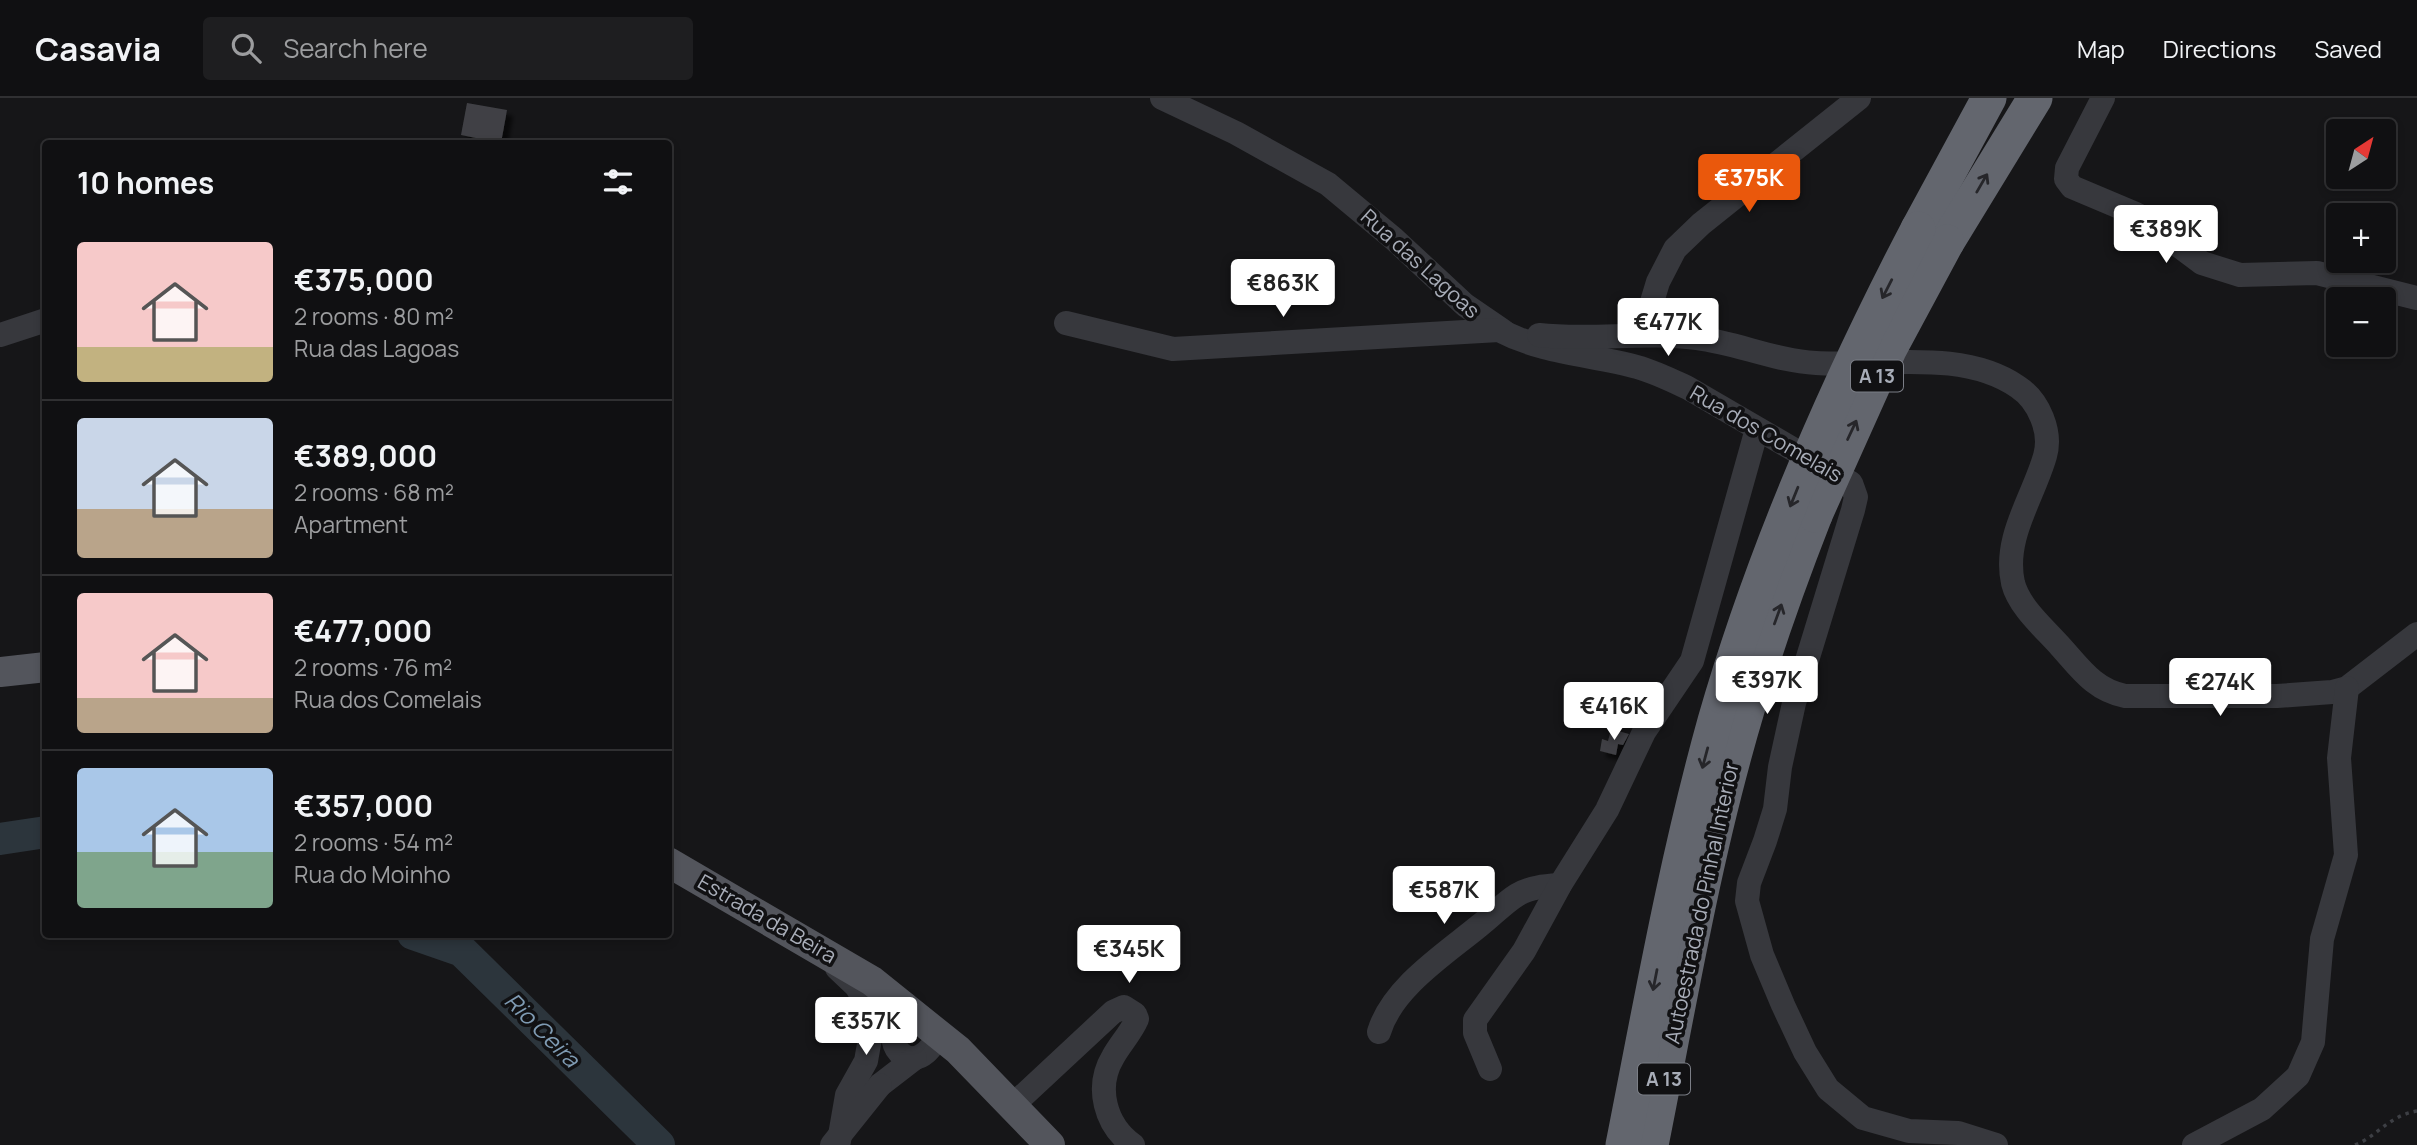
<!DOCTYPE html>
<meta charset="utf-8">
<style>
body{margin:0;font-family:Manrope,sans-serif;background:#1e1e20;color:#f1f3f6;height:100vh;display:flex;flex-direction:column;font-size:26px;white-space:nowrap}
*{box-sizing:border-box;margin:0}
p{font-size:23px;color:#9c9d9f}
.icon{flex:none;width:38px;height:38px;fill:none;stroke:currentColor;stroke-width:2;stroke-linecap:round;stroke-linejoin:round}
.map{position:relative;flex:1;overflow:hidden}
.side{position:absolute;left:42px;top:42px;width:630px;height:798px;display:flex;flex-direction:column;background:#101012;border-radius:7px;box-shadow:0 4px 10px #0003,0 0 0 2px #303032}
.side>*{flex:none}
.needle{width:46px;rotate:36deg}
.controls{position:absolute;left:2326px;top:21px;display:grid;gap:14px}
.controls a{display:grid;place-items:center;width:70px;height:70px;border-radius:7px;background:#101012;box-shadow:0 4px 10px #0003,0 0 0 2px #303032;font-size:35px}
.price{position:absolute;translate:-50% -60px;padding:0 16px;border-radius:7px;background:#fff;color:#222;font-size:23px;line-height:46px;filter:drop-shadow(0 2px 4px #0008)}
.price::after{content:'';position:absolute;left:50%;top:42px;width:21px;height:16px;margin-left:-10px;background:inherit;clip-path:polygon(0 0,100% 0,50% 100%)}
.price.active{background:#ea580c;color:#fff}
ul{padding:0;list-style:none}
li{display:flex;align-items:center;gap:21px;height:175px;padding:0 35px}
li+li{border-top:2px solid #303032}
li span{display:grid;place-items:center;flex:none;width:196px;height:140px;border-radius:7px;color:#555}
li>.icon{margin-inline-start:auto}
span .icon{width:84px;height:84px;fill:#fffc;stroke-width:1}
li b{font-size:30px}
h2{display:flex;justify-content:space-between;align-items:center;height:84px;padding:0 35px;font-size:30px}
header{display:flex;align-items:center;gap:42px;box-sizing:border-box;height:98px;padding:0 35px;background:#101012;border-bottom:2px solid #303032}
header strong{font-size:33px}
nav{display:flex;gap:38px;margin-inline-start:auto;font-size:24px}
.search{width:490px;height:63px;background:#1e1e20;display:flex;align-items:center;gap:18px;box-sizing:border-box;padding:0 24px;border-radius:7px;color:#9c9d9f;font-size:26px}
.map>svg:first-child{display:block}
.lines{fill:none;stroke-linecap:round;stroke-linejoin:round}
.river{stroke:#2c353c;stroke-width:32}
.building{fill:#404145;filter:url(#shadow)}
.path{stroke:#3d3f44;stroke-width:3.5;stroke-dasharray:3.5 5;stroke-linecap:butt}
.minor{stroke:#37383d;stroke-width:24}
.major{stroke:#53555c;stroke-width:30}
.highway{stroke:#63666e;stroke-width:35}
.minor-bridge{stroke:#37383d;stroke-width:24}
.highway-bridge{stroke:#63666e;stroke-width:35}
.oneway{stroke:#26262a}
.labels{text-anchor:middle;stroke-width:7;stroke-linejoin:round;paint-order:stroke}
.shield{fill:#111113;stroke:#7b7e86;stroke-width:2}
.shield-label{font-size:19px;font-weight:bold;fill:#a8adb8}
.street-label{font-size:21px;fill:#a8adb8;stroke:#111113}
.water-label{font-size:23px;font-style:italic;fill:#7f9bb3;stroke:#111113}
</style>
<header>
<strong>Casavia</strong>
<div class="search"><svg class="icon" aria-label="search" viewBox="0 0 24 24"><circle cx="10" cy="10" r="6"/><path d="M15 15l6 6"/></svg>Search here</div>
<nav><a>Map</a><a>Directions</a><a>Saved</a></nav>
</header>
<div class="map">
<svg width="2417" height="1047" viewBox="0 0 2417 1047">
<defs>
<filter id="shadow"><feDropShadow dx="6" dy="6" stdDeviation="2" flood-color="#0009"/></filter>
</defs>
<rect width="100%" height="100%" fill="#161618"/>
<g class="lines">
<g class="river">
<path d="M 0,741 L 46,734"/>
<path d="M 413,836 L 462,853 L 659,1047"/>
</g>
</g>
<g class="building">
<path d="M 467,5 L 507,12 L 501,45 L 461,37 Z"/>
<path d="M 1611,631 L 1629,636 L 1623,647 L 1618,646 L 1616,657 L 1600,653 L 1602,641 L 1608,643 Z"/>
</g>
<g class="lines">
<path class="path" d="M 2355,1047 C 2378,1038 2388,1018 2417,1013"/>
<g class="minor">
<path d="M 1162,0 L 1236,35 L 1328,86 L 1394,141 L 1465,207 L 1503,233"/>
<path d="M 2103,0 L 2067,70 L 2066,81 L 2072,89 L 2136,116 L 2202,165 L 2240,177 L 2317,175 L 2417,200"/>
<path d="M 1066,225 L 1173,251 L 1499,232 C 1545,256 1589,256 1637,269 C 1655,274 1671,282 1688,290 L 1851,385 L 1856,399 L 1853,412 L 1794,605 L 1780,669 L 1775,711 L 1765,743 L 1749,785 L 1747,803 L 1762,857 L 1783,907 L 1805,954 L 1828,991 L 1863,1020 L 1909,1033 L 1958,1035 L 1996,1047"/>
<path d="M 0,237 L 46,222"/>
<path d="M 1539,237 C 1591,243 1644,233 1697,240 C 1737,245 1776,263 1816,265 C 1879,269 1962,250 2018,289 C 2039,303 2052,334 2045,358 C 2033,400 2003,440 2013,485 C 2019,509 2044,530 2060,548 C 2080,570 2094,592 2125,598 L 2277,598 L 2332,594 L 2347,590 L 2417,536"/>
<path d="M 1642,237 L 1658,184 L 1675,151 L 1701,126 L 1859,0"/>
<path d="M 837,870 L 856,888 L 864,901 L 870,917 L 871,935 L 866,963 L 847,997 L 839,1043"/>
<path d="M 912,914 C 908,917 902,920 899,924 C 879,946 916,987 939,935"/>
<path d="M 1379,934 C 1392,890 1445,856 1479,828 C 1492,818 1504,805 1517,797 C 1530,789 1546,788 1560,787"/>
<path d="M 1490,971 L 1475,935 L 1475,922 L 1524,853 L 1560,787 L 1607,712 L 1644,634 L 1692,563 L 1757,331"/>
<path d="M 880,987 L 915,960"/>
<path d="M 1012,1008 L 1113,914 L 1124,909 L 1135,916 L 1137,921 C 1131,935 1120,946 1113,959 C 1095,989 1105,1027 1133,1047"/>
<path d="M 2194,1047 L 2262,1011 L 2298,978 L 2313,944 L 2322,841 L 2346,757 L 2339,660 L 2347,590"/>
</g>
<g class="major">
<path d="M 0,574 L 46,569"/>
<path d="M 668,764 L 872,883 L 958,952 L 1050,1047"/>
</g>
<g class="highway">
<path d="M 1918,131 L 1989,0"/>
<path d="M 1947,144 L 2035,0"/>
<path d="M 1651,1047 C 1677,917 1699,786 1734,658 C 1756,576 1784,496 1815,417"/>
</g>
<path class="minor-bridge" d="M 832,1047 L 880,987"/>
<g class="highway-bridge">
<path d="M 1815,417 L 1889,252 L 1947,144"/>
<path d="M 1623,1047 C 1651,905 1676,763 1715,623 C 1764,452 1836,288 1918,131"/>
</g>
</g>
<defs><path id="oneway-shaft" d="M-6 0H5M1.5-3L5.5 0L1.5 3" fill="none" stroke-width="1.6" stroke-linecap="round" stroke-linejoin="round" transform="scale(1.75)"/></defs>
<g class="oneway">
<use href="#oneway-shaft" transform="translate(1982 85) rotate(-60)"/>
<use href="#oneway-shaft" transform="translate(1887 191) rotate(117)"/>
<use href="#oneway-shaft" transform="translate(1852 332) rotate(-65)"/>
<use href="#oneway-shaft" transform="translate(1794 399) rotate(112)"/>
<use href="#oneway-shaft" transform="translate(1778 516) rotate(-70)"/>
<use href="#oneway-shaft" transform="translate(1705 660) rotate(105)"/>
<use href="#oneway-shaft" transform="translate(1655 882) rotate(101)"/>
</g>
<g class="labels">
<g class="shield">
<rect x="1851" y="262.5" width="52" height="31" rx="5"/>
<rect x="1638" y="965.5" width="52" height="31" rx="5"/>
</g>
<g class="shield-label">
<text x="1877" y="285">A 13</text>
<text x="1664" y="988">A 13</text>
</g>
<g class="street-label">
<text transform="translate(1420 166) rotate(42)" y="7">Rua das Lagoas</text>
<text transform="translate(1766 336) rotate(30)" y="7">Rua dos Comelais</text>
<text transform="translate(1702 805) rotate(-78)" y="7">Autoestrada do Pinhal Interior</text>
<text transform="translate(767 821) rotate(30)" y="7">Estrada da Beira</text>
</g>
<g class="water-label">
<text transform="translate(542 932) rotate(45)" y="8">Rio Ceira</text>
</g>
</g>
</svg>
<div class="controls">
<a><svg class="needle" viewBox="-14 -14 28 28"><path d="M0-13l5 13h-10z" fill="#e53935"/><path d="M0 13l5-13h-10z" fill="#9c9d9f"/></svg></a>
<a>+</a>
<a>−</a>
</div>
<b class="price active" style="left:1749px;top:116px">€375K</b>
<b class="price" style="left:2166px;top:167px">€389K</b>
<b class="price" style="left:1283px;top:221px">€863K</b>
<b class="price" style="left:1668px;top:260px">€477K</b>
<b class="price" style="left:1767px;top:618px">€397K</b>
<b class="price" style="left:2220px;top:620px">€274K</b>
<b class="price" style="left:1614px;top:644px">€416K</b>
<b class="price" style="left:1444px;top:828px">€587K</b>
<b class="price" style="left:1129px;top:887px">€345K</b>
<b class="price" style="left:866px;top:959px">€357K</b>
<section class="side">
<h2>10 homes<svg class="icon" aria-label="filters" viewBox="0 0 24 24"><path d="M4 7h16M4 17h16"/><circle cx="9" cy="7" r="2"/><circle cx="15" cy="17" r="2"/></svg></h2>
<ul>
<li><span style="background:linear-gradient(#f6c9c9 75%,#c2b280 0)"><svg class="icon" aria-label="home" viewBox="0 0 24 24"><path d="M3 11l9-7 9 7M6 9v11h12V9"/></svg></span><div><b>€375,000</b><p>2 rooms · 80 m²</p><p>Rua das Lagoas</p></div></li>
<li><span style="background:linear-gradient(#c9d6e8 65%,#b9a48a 0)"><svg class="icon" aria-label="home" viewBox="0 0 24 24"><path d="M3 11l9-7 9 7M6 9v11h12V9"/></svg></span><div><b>€389,000</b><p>2 rooms · 68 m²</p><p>Apartment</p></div></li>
<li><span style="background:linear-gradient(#f6c9c9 75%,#b9a48a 0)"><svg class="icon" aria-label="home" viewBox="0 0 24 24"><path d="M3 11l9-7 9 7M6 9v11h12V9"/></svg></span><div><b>€477,000</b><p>2 rooms · 76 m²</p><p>Rua dos Comelais</p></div></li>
<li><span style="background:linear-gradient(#a9c7e8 60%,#7fa58c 0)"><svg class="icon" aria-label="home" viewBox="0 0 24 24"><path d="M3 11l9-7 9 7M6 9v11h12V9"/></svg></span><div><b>€357,000</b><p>2 rooms · 54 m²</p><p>Rua do Moinho</p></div></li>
</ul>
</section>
</div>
